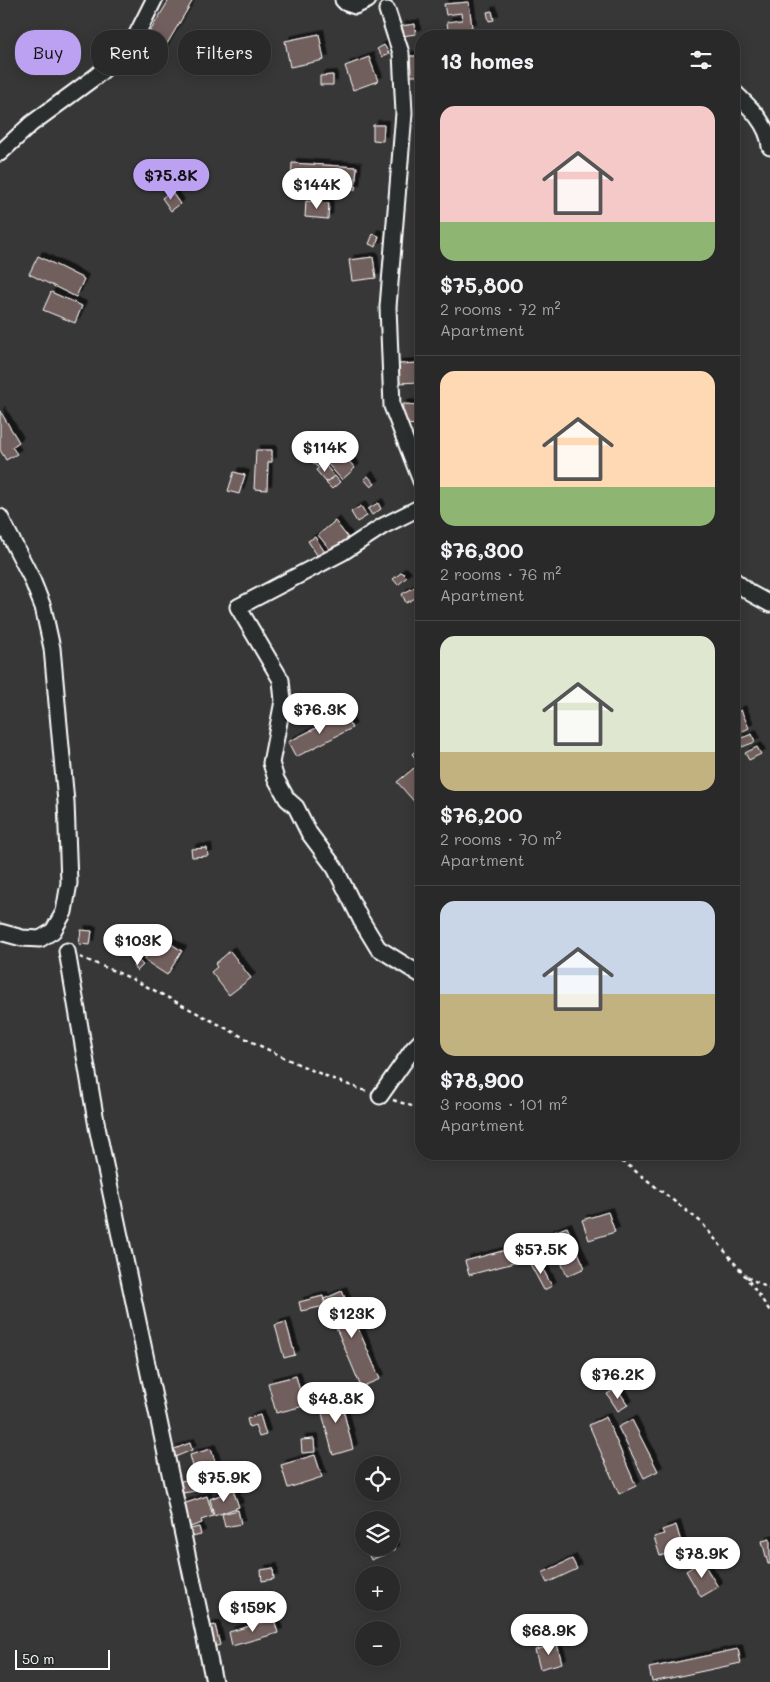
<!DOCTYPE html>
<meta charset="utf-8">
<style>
body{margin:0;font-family:Mali,sans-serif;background:#363535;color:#f1f3f6;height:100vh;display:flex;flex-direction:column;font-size:19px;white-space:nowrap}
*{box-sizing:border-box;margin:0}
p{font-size:16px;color:#a5a6a8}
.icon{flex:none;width:28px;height:28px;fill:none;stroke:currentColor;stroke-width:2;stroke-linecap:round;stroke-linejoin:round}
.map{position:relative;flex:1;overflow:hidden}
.details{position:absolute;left:415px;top:30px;width:325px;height:1130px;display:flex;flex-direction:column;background:#2a2929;border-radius:20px;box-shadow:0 2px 12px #0003,0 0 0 1px #464546}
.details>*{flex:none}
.top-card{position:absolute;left:15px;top:30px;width:325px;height:45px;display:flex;gap:10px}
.buttons{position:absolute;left:355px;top:1456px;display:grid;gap:10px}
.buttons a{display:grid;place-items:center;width:45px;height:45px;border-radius:50%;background:#2a2929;box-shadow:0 2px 12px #0003,0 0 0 1px #464546;font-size:25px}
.scale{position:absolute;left:15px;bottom:12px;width:95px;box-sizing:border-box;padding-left:5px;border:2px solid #fff;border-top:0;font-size:14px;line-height:18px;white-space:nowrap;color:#fff;-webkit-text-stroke:4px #2a2d2e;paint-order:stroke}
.price{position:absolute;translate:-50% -42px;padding:0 11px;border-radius:18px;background:#fff;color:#222;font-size:16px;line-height:32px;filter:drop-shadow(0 1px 2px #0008)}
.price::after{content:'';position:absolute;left:50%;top:30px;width:15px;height:11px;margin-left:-8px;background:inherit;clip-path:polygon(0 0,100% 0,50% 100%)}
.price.on{background:#bca0f2;color:#111}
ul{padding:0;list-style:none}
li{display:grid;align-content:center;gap:10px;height:265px;padding:0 25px}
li+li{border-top:1px solid #464546}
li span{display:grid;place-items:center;height:155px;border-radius:15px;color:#555}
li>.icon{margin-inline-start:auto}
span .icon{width:90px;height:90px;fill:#fffc;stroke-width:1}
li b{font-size:21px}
h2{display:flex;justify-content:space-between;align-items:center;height:60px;padding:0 25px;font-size:21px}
.tag{padding:0 18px;border-radius:20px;background:#2a2929;box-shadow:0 2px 12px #0003,0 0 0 1px #464546;font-size:18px;line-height:45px}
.tag.on{background:#bca0f2;color:#111}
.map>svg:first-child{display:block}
.building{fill:#715e5d;stroke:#fff;filter:url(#shadow)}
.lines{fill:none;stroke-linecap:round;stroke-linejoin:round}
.street-casing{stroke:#fff;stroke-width:19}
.path{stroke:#fff;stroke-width:2.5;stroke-dasharray:4 4;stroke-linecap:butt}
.street{stroke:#2a2d2e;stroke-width:15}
</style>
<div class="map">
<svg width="770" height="1682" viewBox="0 0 770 1682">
<defs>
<filter id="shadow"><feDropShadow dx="4.5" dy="-4.5" stdDeviation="0" flood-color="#0009"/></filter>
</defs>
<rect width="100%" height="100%" fill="#383737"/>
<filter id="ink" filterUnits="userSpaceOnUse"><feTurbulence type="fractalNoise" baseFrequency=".02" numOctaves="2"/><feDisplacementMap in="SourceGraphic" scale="10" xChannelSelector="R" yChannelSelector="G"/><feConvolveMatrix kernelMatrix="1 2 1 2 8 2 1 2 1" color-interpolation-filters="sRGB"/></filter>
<g filter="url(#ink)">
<g class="building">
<path d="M 169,0 L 193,0 L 158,59 L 140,48 Z"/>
<path d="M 469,2 L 472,28 L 448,30 L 447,22 L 462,20 L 461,13 L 446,15 L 444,4 Z"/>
<path d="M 492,11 L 494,20 L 489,21 L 487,12 Z"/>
<path d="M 415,24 L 416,34 L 402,36 L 401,26 Z"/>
<path d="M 319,34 L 324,60 L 290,67 L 285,41 Z"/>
<path d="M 384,45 L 389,53 L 382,57 L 377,49 Z"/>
<rect x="404" y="56" width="17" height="20"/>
<path d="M 369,57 L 378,81 L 353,90 L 345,66 Z"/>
<path d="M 333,75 L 333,85 L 320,85 L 320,76 Z"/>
<path d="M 373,125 L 384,125 L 383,141 L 373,140 Z"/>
<path d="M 292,163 L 357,167 L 355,190 L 291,186 Z"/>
<path d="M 171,191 L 180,204 L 171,211 L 162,198 Z"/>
<path d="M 306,201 L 329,203 L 328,219 L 305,217 Z"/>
<path d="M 373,234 L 379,236 L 376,247 L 369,244 Z"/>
<path d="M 38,256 L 84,279 L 76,297 L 29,274 Z"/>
<path d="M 373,257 L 376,278 L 352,281 L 349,260 Z"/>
<path d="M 51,292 L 82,306 L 75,323 L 43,310 Z"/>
<path d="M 421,363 L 421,382 L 398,383 L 397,364 Z"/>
<path d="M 403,404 L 421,405 L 421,425 L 402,424 Z"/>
<path d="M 0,411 L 19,442 L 12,447 L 17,454 L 6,460 L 0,450 Z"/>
<path d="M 312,449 L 323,461 L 317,467 L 306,454 Z"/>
<path d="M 256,450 L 272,450 L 272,462 L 268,462 L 267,490 L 254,489 Z"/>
<path d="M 339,450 L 355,468 L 342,480 L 326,462 Z"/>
<path d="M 324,463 L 334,476 L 326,482 L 316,470 Z"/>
<path d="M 234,472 L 245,475 L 239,494 L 228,491 Z"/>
<path d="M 335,476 L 340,482 L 332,489 L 326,483 Z"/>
<path d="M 368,476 L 375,484 L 371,487 L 364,479 Z"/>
<path d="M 378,503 L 381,509 L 372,515 L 368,509 Z"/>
<path d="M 361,506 L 367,516 L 357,522 L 351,512 Z"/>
<path d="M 335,521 L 349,539 L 332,552 L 318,535 Z"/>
<path d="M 315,537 L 326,554 L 319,558 L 308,541 Z"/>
<path d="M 402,572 L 407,577 L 398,585 L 393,579 Z"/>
<path d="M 415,587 L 419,596 L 406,603 L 402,594 Z"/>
<path d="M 338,704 L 343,710 L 337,715 L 332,708 Z"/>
<path d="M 741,710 L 749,728 L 737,734 L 734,727 L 734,714 Z"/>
<path d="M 344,714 L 352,728 L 296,757 L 288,742 Z"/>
<path d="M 752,734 L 755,742 L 742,747 L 739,739 Z"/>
<path d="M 421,745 L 421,757 L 417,760 L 412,754 Z"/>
<path d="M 757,747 L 761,754 L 749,760 L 745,753 Z"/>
<path d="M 414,768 L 421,776 L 421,803 L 418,806 L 397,782 Z"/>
<path d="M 207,848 L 208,856 L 192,857 L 191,849 Z"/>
<path d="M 81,930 L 92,931 L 90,945 L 79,944 Z"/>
<path d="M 159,936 L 182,951 L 167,975 L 144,960 Z"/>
<path d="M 230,951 L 251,978 L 229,995 L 211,972 L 217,967 L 215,964 Z"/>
<path d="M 139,961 L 143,965 L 137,971 L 133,966 Z"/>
<path d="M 608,1212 L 615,1232 L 589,1240 L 582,1220 Z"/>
<path d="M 567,1227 L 585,1268 L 567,1276 L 549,1234 Z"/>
<path d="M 521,1246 L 525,1260 L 469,1275 L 465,1261 Z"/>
<path d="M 538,1260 L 552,1286 L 544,1290 L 530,1264 Z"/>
<path d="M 342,1291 L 380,1379 L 361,1387 L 324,1299 Z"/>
<path d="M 323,1296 L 325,1306 L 301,1311 L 299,1302 Z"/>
<path d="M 286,1322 L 295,1355 L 284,1358 L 275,1325 Z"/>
<path d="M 296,1376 L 304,1406 L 276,1413 L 268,1383 Z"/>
<path d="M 617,1388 L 628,1405 L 618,1411 L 607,1394 Z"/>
<path d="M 339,1393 L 353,1449 L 333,1455 L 318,1398 Z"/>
<path d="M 260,1415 L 266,1435 L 259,1437 L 255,1425 L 249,1427 L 247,1419 Z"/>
<path d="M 606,1417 L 636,1486 L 619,1494 L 589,1425 Z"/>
<path d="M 632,1420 L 658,1471 L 644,1478 L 618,1427 Z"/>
<path d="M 314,1439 L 315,1452 L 302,1453 L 301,1440 Z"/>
<path d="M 190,1443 L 192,1450 L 175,1457 L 172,1450 Z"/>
<path d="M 211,1449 L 217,1467 L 195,1474 L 190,1455 Z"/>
<path d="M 315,1455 L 322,1477 L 288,1488 L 281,1465 Z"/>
<path d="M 192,1479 L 195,1491 L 183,1493 L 181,1481 Z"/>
<path d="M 233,1490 L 239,1507 L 214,1516 L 210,1499 Z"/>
<path d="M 207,1496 L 213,1516 L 201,1520 L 202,1523 L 190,1527 L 183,1504 Z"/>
<path d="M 238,1510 L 241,1524 L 225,1527 L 222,1514 Z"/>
<path d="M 676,1525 L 683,1549 L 660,1556 L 654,1537 L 664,1534 L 662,1530 Z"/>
<path d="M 199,1527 L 201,1535 L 192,1537 L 190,1529 Z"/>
<path d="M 770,1539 L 770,1564 L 768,1564 L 762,1541 Z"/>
<path d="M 391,1541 L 395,1550 L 371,1560 L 366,1548 L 391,1548 Z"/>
<path d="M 572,1559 L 577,1569 L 547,1583 L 542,1573 Z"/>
<path d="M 702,1561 L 718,1587 L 701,1597 L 686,1571 Z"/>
<path d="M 273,1568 L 274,1579 L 262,1581 L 261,1570 Z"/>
<path d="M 274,1619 L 278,1633 L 232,1646 L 229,1632 Z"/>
<path d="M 215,1625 L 220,1645 L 211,1648 L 205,1628 Z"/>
<path d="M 557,1644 L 562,1663 L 540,1669 L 535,1650 Z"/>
<path d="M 738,1649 L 741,1663 L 652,1682 L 649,1668 Z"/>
</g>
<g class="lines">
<g class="street-casing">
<g id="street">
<path d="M 343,0 L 346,3 L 355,6 L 368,0"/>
<path d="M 387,10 L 401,53 L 404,113 L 388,307 L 392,406 L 421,481"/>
<path d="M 734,92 C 749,106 769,125 770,147"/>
<path d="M 0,153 L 31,124 L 95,77 L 117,58 L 136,36 L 154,0"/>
<path d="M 421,507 L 383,526 L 343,552 L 238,607 L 281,680 L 283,701 L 271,763 L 276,779 L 287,799 L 296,807 L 309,833 L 335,868 L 361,920 L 378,948 L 421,975"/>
<path d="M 0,517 L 31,577 L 43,607 L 52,648 L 66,802 L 69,883 L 64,912 L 53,931 L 40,939 L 22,938 L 0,932"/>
<path d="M 734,580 L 750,593 L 770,604"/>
<path d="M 67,951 L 97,1127 L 214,1682"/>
<path d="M 380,1096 L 413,1049 L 421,1041"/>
</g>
</g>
<g class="path">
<path d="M 80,957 C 99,965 118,972 136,981 C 213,1020 287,1065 369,1092"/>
<path d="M 393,1100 L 421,1109"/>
<path d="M 590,1154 L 625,1163 L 701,1222 L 746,1277 L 770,1311"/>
<path d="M 747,1277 L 770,1289"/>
</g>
<use href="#street" class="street"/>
</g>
</g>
</svg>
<div class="buttons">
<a><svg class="icon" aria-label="locate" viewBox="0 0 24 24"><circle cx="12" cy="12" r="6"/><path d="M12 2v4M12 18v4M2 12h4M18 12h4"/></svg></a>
<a><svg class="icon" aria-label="layers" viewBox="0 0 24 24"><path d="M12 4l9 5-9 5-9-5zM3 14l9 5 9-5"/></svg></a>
<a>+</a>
<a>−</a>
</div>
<div class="scale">50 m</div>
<b class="price on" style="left:171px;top:201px">$75.8K</b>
<b class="price" style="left:317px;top:210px">$144K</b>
<b class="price" style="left:325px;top:473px">$114K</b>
<b class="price" style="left:320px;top:735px">$76.3K</b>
<b class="price" style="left:138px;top:966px">$103K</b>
<b class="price" style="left:541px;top:1275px">$57.5K</b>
<b class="price" style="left:352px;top:1339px">$123K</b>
<b class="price" style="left:618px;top:1400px">$76.2K</b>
<b class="price" style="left:336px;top:1424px">$48.8K</b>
<b class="price" style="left:224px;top:1503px">$75.9K</b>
<b class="price" style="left:702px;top:1579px">$78.9K</b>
<b class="price" style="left:253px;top:1633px">$159K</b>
<b class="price" style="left:549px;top:1656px">$68.9K</b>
<div class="top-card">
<a class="tag on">Buy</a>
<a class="tag">Rent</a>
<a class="tag">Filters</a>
</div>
<section class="details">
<h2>13 homes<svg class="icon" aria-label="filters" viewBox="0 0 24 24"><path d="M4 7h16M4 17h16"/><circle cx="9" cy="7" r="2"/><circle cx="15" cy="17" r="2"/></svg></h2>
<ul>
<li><span style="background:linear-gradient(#f6c9c9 75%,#8fb573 0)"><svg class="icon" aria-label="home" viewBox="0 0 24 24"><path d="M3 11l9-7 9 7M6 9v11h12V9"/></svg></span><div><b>$75,800</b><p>2 rooms · 72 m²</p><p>Apartment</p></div></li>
<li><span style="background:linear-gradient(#ffd9b3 75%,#8fb573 0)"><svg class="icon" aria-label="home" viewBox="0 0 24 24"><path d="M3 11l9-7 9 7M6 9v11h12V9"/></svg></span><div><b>$76,300</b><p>2 rooms · 76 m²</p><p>Apartment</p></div></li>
<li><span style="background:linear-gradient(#dfe7d0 75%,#c2b280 0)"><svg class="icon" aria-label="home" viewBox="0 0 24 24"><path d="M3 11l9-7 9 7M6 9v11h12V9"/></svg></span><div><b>$76,200</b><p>2 rooms · 70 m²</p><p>Apartment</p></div></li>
<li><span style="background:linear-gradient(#c9d6e8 60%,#c2b280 0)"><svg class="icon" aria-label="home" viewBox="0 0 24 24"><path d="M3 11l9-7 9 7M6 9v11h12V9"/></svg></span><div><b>$78,900</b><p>3 rooms · 101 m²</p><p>Apartment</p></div></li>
</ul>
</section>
</div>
